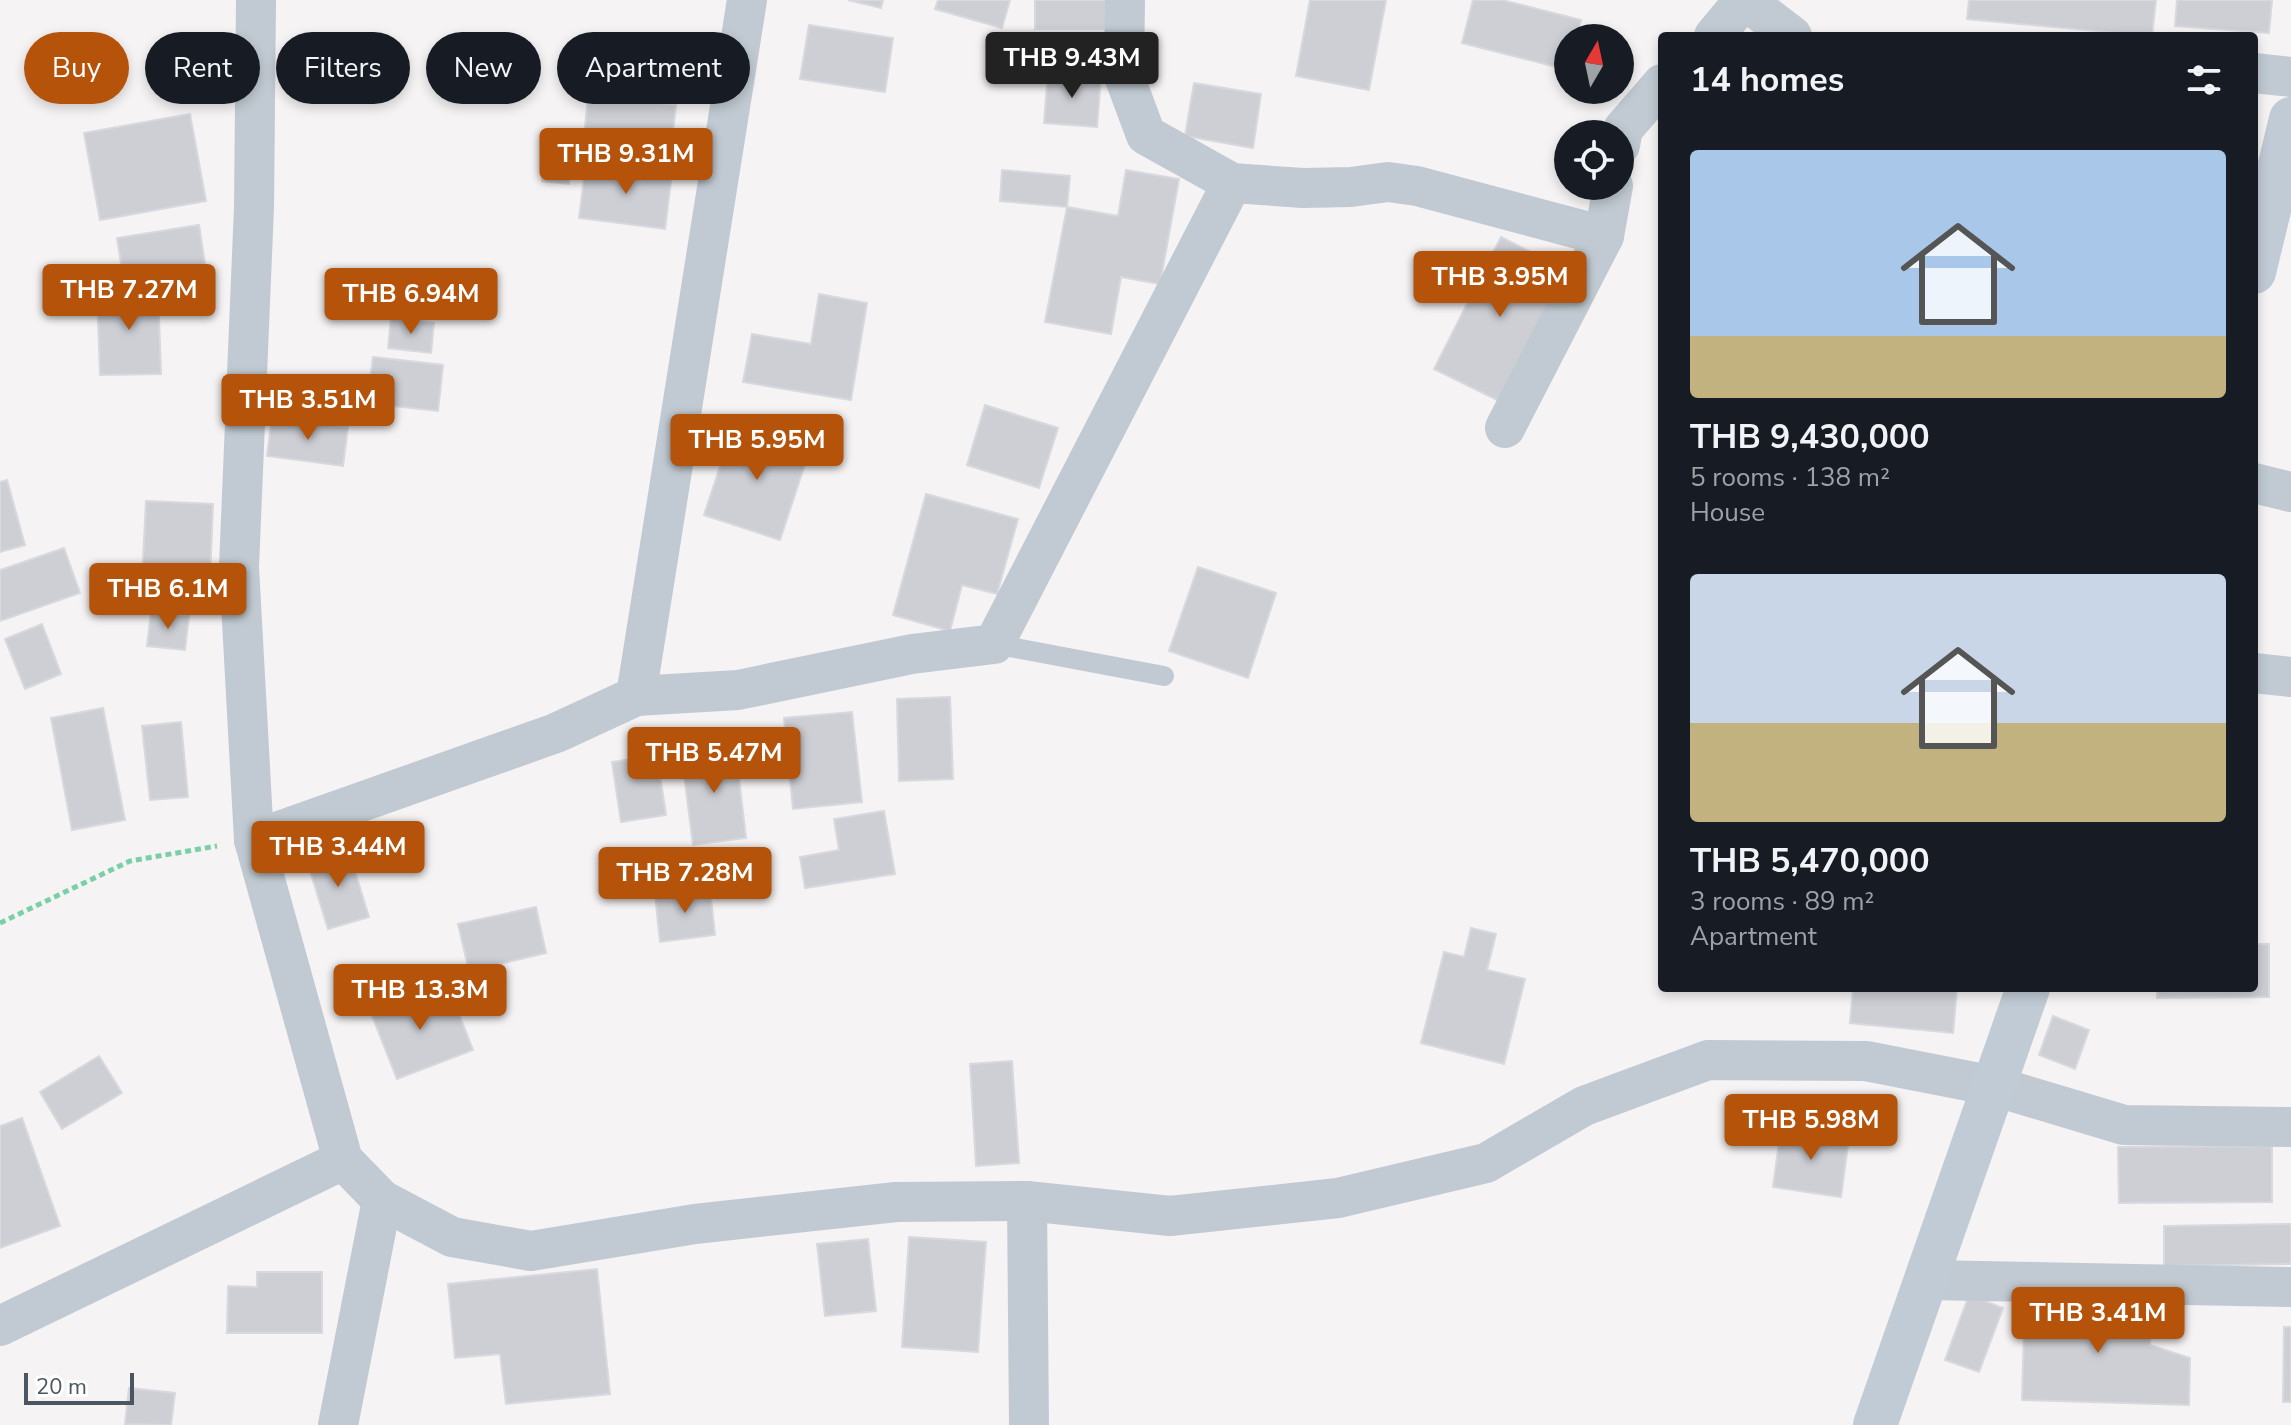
<!DOCTYPE html>
<meta charset="utf-8">
<style>
body{margin:0;font-family:"Nunito Sans",sans-serif;background:#20242c;color:#f1f3f6;height:100vh;display:flex;flex-direction:column;font-size:30px;white-space:nowrap}
*{box-sizing:border-box;margin:0}
p{font-size:26px;color:#9ea1a6}
.icon{flex:none;width:44px;height:44px;fill:none;stroke:currentColor;stroke-width:2;stroke-linecap:round;stroke-linejoin:round}
.map{position:relative;flex:1;overflow:hidden}
.panel{position:absolute;left:1658px;top:32px;width:600px;height:960px;display:flex;flex-direction:column;background:#171b24;border-radius:8px;box-shadow:0 4px 12px #0003}
.panel>*{flex:none}
.hud{position:absolute;left:24px;top:32px;width:760px;height:72px;display:flex;gap:16px}
.needle{width:52px;rotate:9deg}
.fabs{position:absolute;left:1554px;top:24px;display:grid;gap:16px}
.fabs a{display:grid;place-items:center;width:80px;height:80px;border-radius:50%;background:#171b24;box-shadow:0 4px 12px #0003;font-size:40px}
.scale{position:absolute;left:24px;bottom:20px;width:110px;box-sizing:border-box;padding-left:8px;border:4px solid #4a5661;border-top:0;font-size:22px;line-height:28px;white-space:nowrap;color:#4a5661;-webkit-text-stroke:6px #fff;paint-order:stroke}
.price{position:absolute;translate:-50% -68px;padding:0 18px;border-radius:8px;background:#b45309;color:#fff;font-size:26px;line-height:52px;filter:drop-shadow(0 2px 4px #0008)}
.price::after{content:'';position:absolute;left:50%;top:48px;width:24px;height:18px;margin-left:-12px;background:inherit;clip-path:polygon(0 0,100% 0,50% 100%)}
.price.active{background:#222;color:#fff}
ul{padding:0;list-style:none}
li{display:grid;align-content:center;gap:16px;height:424px;padding:0 32px}
li span{display:grid;place-items:center;height:248px;border-radius:8px;color:#555}
li>.icon{margin-inline-start:auto}
span .icon{width:144px;height:144px;fill:#fffc;stroke-width:1}
li b{font-size:34px}
h2{display:flex;justify-content:space-between;align-items:center;height:96px;padding:0 32px;font-size:34px}
.pill{padding:0 28px;border-radius:36px;background:#171b24;box-shadow:0 4px 12px #0003;font-size:28px;line-height:72px}
.pill.active{background:#b45309;color:#fff}
.map>svg:first-child{display:block}
.building{fill:#cdcfd5;stroke:#d7d9de;stroke-width:2}
.lines{fill:none;stroke-linecap:round;stroke-linejoin:round}
.path{stroke:#7ad0a6;stroke-width:5;stroke-dasharray:6 4;stroke-linecap:butt}
.lane{stroke:#c1cad2;stroke-width:20}
.street{stroke:#c1cad2;stroke-width:40}
.secondary{stroke:#c1cbd6;stroke-width:44}
</style>
<div class="map">
<svg width="2291" height="1425" viewBox="0 0 2291 1425">
<rect width="100%" height="100%" fill="#f5f3f3"/>
<g class="building">
<path d="M 848,0 L 883,0 L 881,8 Z"/>
<path d="M 938,0 L 1010,0 L 1002,28 L 935,9 Z"/>
<rect x="1035" y="0" width="73" height="29"/>
<path d="M 1310,0 L 1386,0 L 1369,90 L 1296,76 Z"/>
<path d="M 1473,0 L 1502,0 L 1581,20 L 1576,38 L 1568,38 L 1568,70 L 1462,43 Z"/>
<path d="M 1969,0 L 2156,0 L 2152,36 L 1967,19 Z"/>
<path d="M 2177,0 L 2272,0 L 2269,33 L 2175,26 Z"/>
<path d="M 809,25 L 893,38 L 885,92 L 800,79 Z"/>
<path d="M 1048,72 L 1101,76 L 1097,127 L 1044,123 Z"/>
<path d="M 1194,83 L 1261,94 L 1253,148 L 1185,136 Z"/>
<path d="M 588,95 L 676,105 L 671,148 L 584,138 Z"/>
<path d="M 190,114 L 206,201 L 100,220 L 84,133 Z"/>
<path d="M 544,156 L 572,158 L 569,184 L 542,181 Z"/>
<path d="M 586,163 L 672,174 L 665,229 L 579,218 Z"/>
<path d="M 1002,170 L 1070,176 L 1067,207 L 1000,201 Z"/>
<path d="M 1126,170 L 1179,179 L 1160,284 L 1121,277 L 1111,334 L 1045,322 L 1067,207 L 1118,216 Z"/>
<path d="M 199,225 L 205,264 L 123,276 L 117,238 Z"/>
<path d="M 1501,237 L 1566,270 L 1499,401 L 1434,369 Z"/>
<path d="M 158,289 L 161,374 L 100,375 L 97,291 Z"/>
<path d="M 819,294 L 867,303 L 851,400 L 743,382 L 752,334 L 811,344 Z"/>
<path d="M 391,318 L 434,323 L 431,353 L 388,348 Z"/>
<path d="M 373,357 L 443,365 L 438,411 L 367,403 Z"/>
<path d="M 985,405 L 1058,428 L 1039,488 L 967,465 Z"/>
<path d="M 272,417 L 348,427 L 343,466 L 267,456 Z"/>
<path d="M 734,424 L 810,449 L 780,540 L 704,515 Z"/>
<path d="M 7,480 L 25,545 L 0,552 L 0,482 Z"/>
<path d="M 926,494 L 1018,519 L 997,594 L 962,585 L 950,631 L 893,615 Z"/>
<path d="M 146,501 L 213,504 L 209,603 L 141,599 Z"/>
<path d="M 64,548 L 80,593 L 0,621 L 0,570 Z"/>
<path d="M 1198,567 L 1276,593 L 1248,678 L 1169,651 Z"/>
<path d="M 151,612 L 189,616 L 185,650 L 147,646 Z"/>
<path d="M 42,624 L 61,674 L 25,689 L 5,639 Z"/>
<path d="M 950,697 L 953,779 L 899,781 L 897,699 Z"/>
<path d="M 103,708 L 125,820 L 72,830 L 51,718 Z"/>
<path d="M 852,712 L 862,802 L 793,809 L 784,718 Z"/>
<path d="M 181,722 L 188,797 L 150,800 L 142,726 Z"/>
<path d="M 735,745 L 746,838 L 693,845 L 681,751 Z"/>
<path d="M 657,755 L 666,815 L 621,822 L 612,762 Z"/>
<path d="M 884,811 L 895,874 L 805,888 L 800,857 L 839,850 L 834,819 Z"/>
<path d="M 348,849 L 369,917 L 328,929 L 307,861 Z"/>
<path d="M 710,889 L 715,935 L 660,942 L 655,895 Z"/>
<path d="M 536,907 L 546,953 L 469,971 L 458,924 Z"/>
<path d="M 1471,928 L 1496,934 L 1487,970 L 1525,979 L 1504,1064 L 1421,1043 L 1444,952 L 1464,957 Z"/>
<path d="M 2254,944 L 2269,944 L 2269,997 L 2157,998 L 2157,988 L 2254,988 Z"/>
<path d="M 1853,988 L 1957,988 L 1953,1033 L 1850,1023 Z"/>
<path d="M 450,991 L 473,1050 L 397,1079 L 367,1003 L 394,993 L 401,1010 Z"/>
<path d="M 2053,1016 L 2089,1030 L 2075,1069 L 2039,1055 Z"/>
<path d="M 99,1056 L 122,1093 L 62,1129 L 40,1092 Z"/>
<path d="M 1012,1061 L 1019,1163 L 976,1166 L 970,1064 Z"/>
<path d="M 22,1118 L 60,1226 L 0,1248 L 0,1126 Z"/>
<path d="M 1781,1127 L 1849,1137 L 1841,1197 L 1773,1187 Z"/>
<path d="M 2272,1146 L 2272,1202 L 2119,1203 L 2118,1147 Z"/>
<path d="M 2291,1224 L 2291,1264 L 2164,1266 L 2164,1226 Z"/>
<path d="M 909,1237 L 986,1242 L 978,1352 L 902,1347 Z"/>
<path d="M 868,1239 L 876,1311 L 825,1316 L 817,1244 Z"/>
<path d="M 597,1269 L 610,1394 L 506,1404 L 500,1354 L 455,1358 L 448,1284 Z"/>
<path d="M 257,1272 L 322,1272 L 322,1333 L 227,1333 L 228,1286 L 257,1287 Z"/>
<path d="M 1969,1295 L 2003,1308 L 1979,1372 L 1945,1360 Z"/>
<path d="M 2025,1298 L 2151,1302 L 2150,1345 L 2190,1358 L 2189,1405 L 2022,1400 Z"/>
<path d="M 2284,1327 L 2291,1327 L 2291,1402 L 2283,1402 Z"/>
<path d="M 129,1388 L 175,1393 L 171,1425 L 125,1424 Z"/>
</g>
<g class="lines">
<path class="path" d="M 0,923 L 130,861 L 217,846"/>
<path class="lane" d="M 994,644 L 1164,676"/>
<g class="street">
<path d="M 256,0 L 254,207 L 239,567 L 254,840 L 343,1160 L 382,1200 L 452,1237 L 531,1251 L 695,1224 L 896,1202 L 1027,1201 L 1170,1216 L 1338,1198 L 1486,1163 L 1584,1106 L 1708,1060 L 1866,1061 L 1994,1086 L 2124,1125 L 2291,1127"/>
<path d="M 1125,0 L 1124,76 L 1146,135 L 1232,183 L 1303,188 L 1351,187 L 1388,182 L 1417,186 L 1604,236"/>
<path d="M 1745,0 L 1792,36"/>
<path d="M 1714,36 L 1744,0"/>
<path d="M 2254,73 L 2291,77"/>
<path d="M 1620,145 L 1623,129 L 1662,84"/>
<path d="M 1505,428 L 1604,236 L 1613,186"/>
<path d="M 2254,483 L 2291,492"/>
<path d="M 2254,673 L 2291,677"/>
<path d="M 636,696 L 738,690 L 912,654 L 994,644 L 1232,183"/>
<path d="M 254,840 L 556,733 L 636,696 L 747,0"/>
<path d="M 1027,1201 L 1029,1425"/>
<path d="M 1927,1280 L 2291,1287"/>
<path d="M 0,1326 L 343,1160"/>
<path d="M 338,1425 L 382,1200"/>
</g>
<g class="secondary">
<path d="M 2254,272 L 2291,119"/>
<path d="M 1875,1425 L 2028,988"/>
</g>
</g>
</svg>
<div class="fabs">
<a><svg class="needle" viewBox="-14 -14 28 28"><path d="M0-13l5 13h-10z" fill="#e53935"/><path d="M0 13l5-13h-10z" fill="#9ea1a6"/></svg></a>
<a><svg class="icon" aria-label="locate" viewBox="0 0 24 24"><circle cx="12" cy="12" r="6"/><path d="M12 2v4M12 18v4M2 12h4M18 12h4"/></svg></a>
</div>
<div class="scale">20 m</div>
<b class="price active" style="left:1072px;top:100px">THB 9.43M</b>
<b class="price" style="left:626px;top:196px">THB 9.31M</b>
<b class="price" style="left:1500px;top:319px">THB 3.95M</b>
<b class="price" style="left:129px;top:332px">THB 7.27M</b>
<b class="price" style="left:411px;top:336px">THB 6.94M</b>
<b class="price" style="left:308px;top:442px">THB 3.51M</b>
<b class="price" style="left:757px;top:482px">THB 5.95M</b>
<b class="price" style="left:168px;top:631px">THB 6.1M</b>
<b class="price" style="left:714px;top:795px">THB 5.47M</b>
<b class="price" style="left:338px;top:889px">THB 3.44M</b>
<b class="price" style="left:685px;top:915px">THB 7.28M</b>
<b class="price" style="left:420px;top:1032px">THB 13.3M</b>
<b class="price" style="left:1811px;top:1162px">THB 5.98M</b>
<b class="price" style="left:2098px;top:1355px">THB 3.41M</b>
<div class="hud">
<a class="pill active">Buy</a>
<a class="pill">Rent</a>
<a class="pill">Filters</a>
<a class="pill">New</a>
<a class="pill">Apartment</a>
</div>
<section class="panel">
<h2>14 homes<svg class="icon" aria-label="filters" viewBox="0 0 24 24"><path d="M4 7h16M4 17h16"/><circle cx="9" cy="7" r="2"/><circle cx="15" cy="17" r="2"/></svg></h2>
<ul>
<li><span style="background:linear-gradient(#a9c7e8 75%,#c2b280 0)"><svg class="icon" aria-label="home" viewBox="0 0 24 24"><path d="M3 11l9-7 9 7M6 9v11h12V9"/></svg></span><div><b>THB 9,430,000</b><p>5 rooms · 138 m²</p><p>House</p></div></li>
<li><span style="background:linear-gradient(#c9d6e8 60%,#c2b280 0)"><svg class="icon" aria-label="home" viewBox="0 0 24 24"><path d="M3 11l9-7 9 7M6 9v11h12V9"/></svg></span><div><b>THB 5,470,000</b><p>3 rooms · 89 m²</p><p>Apartment</p></div></li>
</ul>
</section>
</div>
